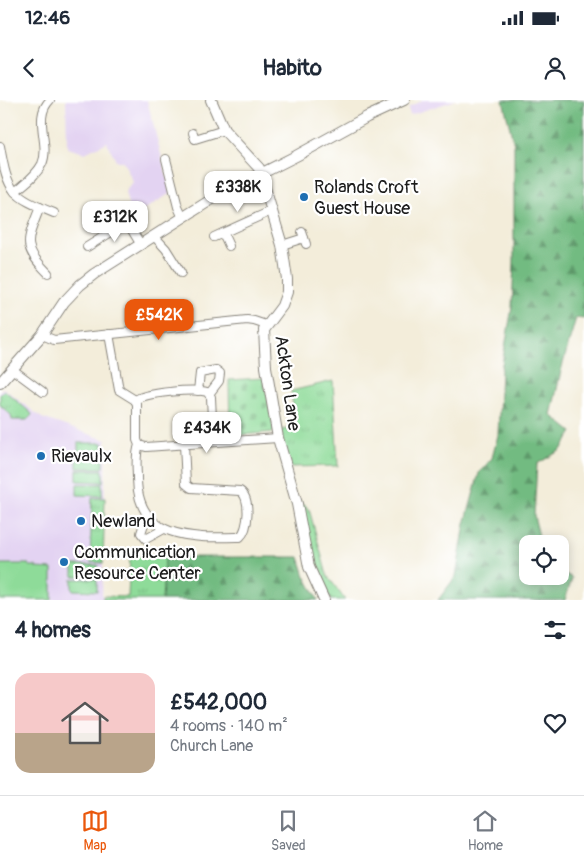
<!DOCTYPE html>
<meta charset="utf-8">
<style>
body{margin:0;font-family:Pangolin,sans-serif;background:#f2f2f3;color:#1f2937;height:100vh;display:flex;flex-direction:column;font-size:19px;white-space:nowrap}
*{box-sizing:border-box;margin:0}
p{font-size:16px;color:#747a83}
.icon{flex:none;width:28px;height:28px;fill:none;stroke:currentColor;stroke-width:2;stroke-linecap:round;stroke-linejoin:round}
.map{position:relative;height:500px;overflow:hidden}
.details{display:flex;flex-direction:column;background:#fff;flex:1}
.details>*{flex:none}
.buttons{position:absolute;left:519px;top:435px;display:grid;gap:10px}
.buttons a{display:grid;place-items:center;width:50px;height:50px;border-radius:10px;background:#fff;box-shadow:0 2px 12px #0003;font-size:25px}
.price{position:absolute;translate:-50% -42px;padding:0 11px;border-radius:10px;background:#fff;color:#222;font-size:16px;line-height:32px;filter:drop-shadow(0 1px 2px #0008)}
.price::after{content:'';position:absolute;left:50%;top:30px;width:15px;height:11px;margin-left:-8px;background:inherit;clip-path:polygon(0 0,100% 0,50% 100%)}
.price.current{background:#ea580c;color:#fff}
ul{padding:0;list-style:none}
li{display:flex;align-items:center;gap:15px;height:125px;padding:0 15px}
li+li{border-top:1px solid #e0e1e3}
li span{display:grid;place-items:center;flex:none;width:140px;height:100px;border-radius:15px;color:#555}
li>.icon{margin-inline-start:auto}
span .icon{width:60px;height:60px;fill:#fffc;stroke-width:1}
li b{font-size:21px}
h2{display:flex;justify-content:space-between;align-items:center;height:60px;padding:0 15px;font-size:21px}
.status{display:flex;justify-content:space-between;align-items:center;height:35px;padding:0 25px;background:#fff;direction:ltr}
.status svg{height:14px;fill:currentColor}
header{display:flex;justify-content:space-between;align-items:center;height:65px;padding:0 15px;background:#fff;font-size:22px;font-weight:700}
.dock{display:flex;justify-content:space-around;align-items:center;height:70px;border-top:1px solid #e0e1e3;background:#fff;font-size:14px;color:#747a83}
.dock a{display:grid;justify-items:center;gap:2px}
.dock .current{color:#ea580c}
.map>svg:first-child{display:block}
.built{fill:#e3d3f2}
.grass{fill:url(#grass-tufts);stroke:#557c5a}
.forest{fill:url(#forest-firs);stroke:#476c4e}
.cemetery{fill:url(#cemetery-stones);stroke:#557c5a}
.pitch{fill:#8edb99;stroke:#557c5a}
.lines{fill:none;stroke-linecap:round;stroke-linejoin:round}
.minor-casing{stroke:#88847b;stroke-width:10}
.major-casing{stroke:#88847b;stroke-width:12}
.minor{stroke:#fff;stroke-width:8}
.major{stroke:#fff;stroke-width:10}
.poi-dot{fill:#1f6fb2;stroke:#fff;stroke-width:2}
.labels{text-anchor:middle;stroke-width:4.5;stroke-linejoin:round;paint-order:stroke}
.poi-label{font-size:18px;fill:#1c1c1c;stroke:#fff;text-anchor:start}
.street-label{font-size:18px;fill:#1c1c1c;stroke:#fff}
</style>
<div class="status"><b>12:46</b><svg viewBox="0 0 49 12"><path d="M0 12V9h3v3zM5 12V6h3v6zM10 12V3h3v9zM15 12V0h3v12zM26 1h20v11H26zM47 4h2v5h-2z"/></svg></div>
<header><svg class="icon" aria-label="back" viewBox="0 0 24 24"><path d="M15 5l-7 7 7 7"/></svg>Habito<svg class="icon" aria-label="person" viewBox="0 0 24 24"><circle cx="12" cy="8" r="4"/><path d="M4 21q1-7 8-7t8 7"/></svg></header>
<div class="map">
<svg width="584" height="500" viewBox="0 0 584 500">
<defs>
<pattern id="grass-tufts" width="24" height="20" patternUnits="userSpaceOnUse" patternTransform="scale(1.25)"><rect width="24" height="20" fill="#8edb99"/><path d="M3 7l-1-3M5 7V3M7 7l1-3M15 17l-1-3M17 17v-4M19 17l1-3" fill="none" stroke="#7abb83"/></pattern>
<pattern id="forest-firs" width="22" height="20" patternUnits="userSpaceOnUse" patternTransform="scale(1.25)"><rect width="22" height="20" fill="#72bb81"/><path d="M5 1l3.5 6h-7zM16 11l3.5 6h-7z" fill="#5d9769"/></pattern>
<pattern id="cemetery-stones" width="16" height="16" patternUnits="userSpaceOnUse" patternTransform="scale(1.25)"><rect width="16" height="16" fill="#8edb99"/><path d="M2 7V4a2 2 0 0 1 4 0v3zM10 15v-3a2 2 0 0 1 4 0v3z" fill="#7abb83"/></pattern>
</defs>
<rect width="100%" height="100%" fill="#fff"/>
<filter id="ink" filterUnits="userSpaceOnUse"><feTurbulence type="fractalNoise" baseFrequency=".02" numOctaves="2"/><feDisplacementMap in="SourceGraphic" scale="10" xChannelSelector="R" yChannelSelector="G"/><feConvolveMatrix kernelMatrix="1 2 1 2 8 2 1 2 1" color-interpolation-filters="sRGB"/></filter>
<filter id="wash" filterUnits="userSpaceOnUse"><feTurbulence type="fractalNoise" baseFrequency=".0096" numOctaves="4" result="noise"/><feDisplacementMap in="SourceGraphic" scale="20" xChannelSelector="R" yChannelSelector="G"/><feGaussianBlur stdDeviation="1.12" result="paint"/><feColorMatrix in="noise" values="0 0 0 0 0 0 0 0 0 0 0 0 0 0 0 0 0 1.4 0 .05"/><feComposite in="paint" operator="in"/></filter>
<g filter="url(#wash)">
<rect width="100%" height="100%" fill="#f3edda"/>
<g class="built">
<path d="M 66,0 L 147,0 L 171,93 L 131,118 L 125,92 L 133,82 L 123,61 L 116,61 L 107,42 L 85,53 L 67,48 Z"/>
<path d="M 422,0 L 456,0 L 410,15 L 408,8 Z"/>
<path d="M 3,288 L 42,318 L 106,340 L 102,500 L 0,500 L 0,291 Z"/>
</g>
<g class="grass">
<path d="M 333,281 L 338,366 L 289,367 L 279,330 L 296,328 L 291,291 Z"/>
<path d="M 4,290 L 31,313 L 32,315 L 27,320 L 12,320 L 11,315 L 0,305 L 0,295 Z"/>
<path d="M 92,398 L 105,398 L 103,463 L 90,462 Z"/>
<path d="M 299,401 L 309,409 L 327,475 L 345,500 L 331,500 L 314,465 Z"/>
<path d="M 130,456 L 165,457 L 162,500 L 103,500 L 103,496 L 128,497 Z"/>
</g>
<g class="forest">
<path d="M 503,0 L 584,0 L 584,219 L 576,218 L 562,267 L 551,315 L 572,332 L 561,350 L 537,364 L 534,416 L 541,444 L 528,444 L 528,476 L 560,476 L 560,470 L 572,478 L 565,500 L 438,500 L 456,476 L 465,424 L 479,373 L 492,358 L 498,335 L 501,270 L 512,207 L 514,162 L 514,45 Z"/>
<path d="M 165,457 L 299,457 L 305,476 L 318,500 L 162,500 Z"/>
</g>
<path class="cemetery" d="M 264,278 L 274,332 L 230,336 L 229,280 Z"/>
<g class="pitch">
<rect x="78" y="343" width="25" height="11"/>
<path d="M 77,356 L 103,357 L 103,368 L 77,368 Z"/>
<path d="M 77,370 L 103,370 L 103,382 L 77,381 Z"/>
<path d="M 77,384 L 102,384 L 102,396 L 77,395 Z"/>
<path d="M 0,464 L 29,464 L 29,466 L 36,466 L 36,468 L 52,469 L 52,500 L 0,500 Z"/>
<path d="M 73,465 L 98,465 L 98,477 L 73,476 Z"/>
<path d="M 72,479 L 97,479 L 97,491 L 72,490 Z"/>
</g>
</g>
<g filter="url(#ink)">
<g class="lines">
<g class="minor-casing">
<g id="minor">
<path d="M 193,33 L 195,39 L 224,30"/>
<path d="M 0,46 C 8,92 11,96 54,113"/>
<path d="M 166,59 L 178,107 L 183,118"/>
<path d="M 15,92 C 24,84 36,76 42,64 C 51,44 32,18 50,0"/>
<path d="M 40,107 C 27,141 21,146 48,173"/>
<path d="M 302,132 L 306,144"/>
<path d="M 223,133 L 229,146"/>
<path d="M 154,136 L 166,149 L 181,173"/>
<path d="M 214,137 L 271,111"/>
<path d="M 282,145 L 304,138"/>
<path d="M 87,147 L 127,122 L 141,145"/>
<path d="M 109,234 L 119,290 L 135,300 C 145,293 194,288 207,292 L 211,297 L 213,342"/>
<path d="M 42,235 L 54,240 L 247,220 L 254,221 L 266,225"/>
<path d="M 12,269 L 43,292"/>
<path d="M 198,291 L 200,273 L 216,270 L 220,273 L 219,281 L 209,294"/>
<path d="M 135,300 L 137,304 L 137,340 L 139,345 C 135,355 137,368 137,379 C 138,441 194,438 240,437 C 249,429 251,398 240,391 L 191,388 L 186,384 L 184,344"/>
<path d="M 139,345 L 146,347 L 278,338"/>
<path d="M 147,415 L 141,433 L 146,439 L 164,429"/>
</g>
</g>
<g class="major-casing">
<g id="major">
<path d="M 211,0 L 224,30 L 259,68 L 282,145 L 287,179 L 287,192 L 282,206 L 264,230 L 266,267 L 278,338 L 297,404 L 309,467 L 324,500"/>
<path d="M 0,283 L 42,235 L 64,202 L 80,185 L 94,174 L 217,96 L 296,56 L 367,17 L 404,0"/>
</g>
</g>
<use href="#minor" class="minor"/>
<use href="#major" class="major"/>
</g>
</g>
<g class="poi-dot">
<circle cx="304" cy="97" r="5"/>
<circle cx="41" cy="356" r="5"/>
<circle cx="81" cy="421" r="5"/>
<circle cx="64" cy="462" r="5"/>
</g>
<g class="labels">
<g class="poi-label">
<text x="314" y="93">Rolands Croft<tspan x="314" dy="21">Guest House</tspan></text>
<text x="51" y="362">Rievaulx</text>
<text x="91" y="427">Newland</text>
<text x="74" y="458">Communication<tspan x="74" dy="21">Resource Center</tspan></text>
</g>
<g class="street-label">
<text transform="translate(288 283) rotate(82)" y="6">Ackton Lane</text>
</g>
</g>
</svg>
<div class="buttons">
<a><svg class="icon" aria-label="locate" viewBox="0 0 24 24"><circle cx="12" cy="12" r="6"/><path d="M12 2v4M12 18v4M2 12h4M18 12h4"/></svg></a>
</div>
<b class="price" style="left:238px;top:113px">£338K</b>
<b class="price" style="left:115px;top:143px">£312K</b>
<b class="price current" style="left:159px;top:241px">£542K</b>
<b class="price" style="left:207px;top:354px">£434K</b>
</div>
<section class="details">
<h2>4 homes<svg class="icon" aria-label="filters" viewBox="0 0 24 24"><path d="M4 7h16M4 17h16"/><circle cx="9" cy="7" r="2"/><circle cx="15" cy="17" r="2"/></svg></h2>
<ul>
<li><span style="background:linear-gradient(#f6c9c9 60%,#b9a48a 0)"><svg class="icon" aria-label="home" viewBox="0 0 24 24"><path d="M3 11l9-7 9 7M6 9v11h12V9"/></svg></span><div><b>£542,000</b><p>4 rooms · 140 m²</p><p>Church Lane</p></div><svg class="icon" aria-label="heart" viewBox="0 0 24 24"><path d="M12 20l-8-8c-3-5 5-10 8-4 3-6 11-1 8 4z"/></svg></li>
</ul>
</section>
<nav class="dock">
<a class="current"><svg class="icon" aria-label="map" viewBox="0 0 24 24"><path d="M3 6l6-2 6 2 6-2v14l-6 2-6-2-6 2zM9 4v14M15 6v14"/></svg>Map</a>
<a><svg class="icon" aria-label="saved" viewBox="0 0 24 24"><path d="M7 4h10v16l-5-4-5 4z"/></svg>Saved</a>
<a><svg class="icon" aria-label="home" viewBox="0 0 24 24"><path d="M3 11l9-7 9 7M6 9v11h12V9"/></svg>Home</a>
</nav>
